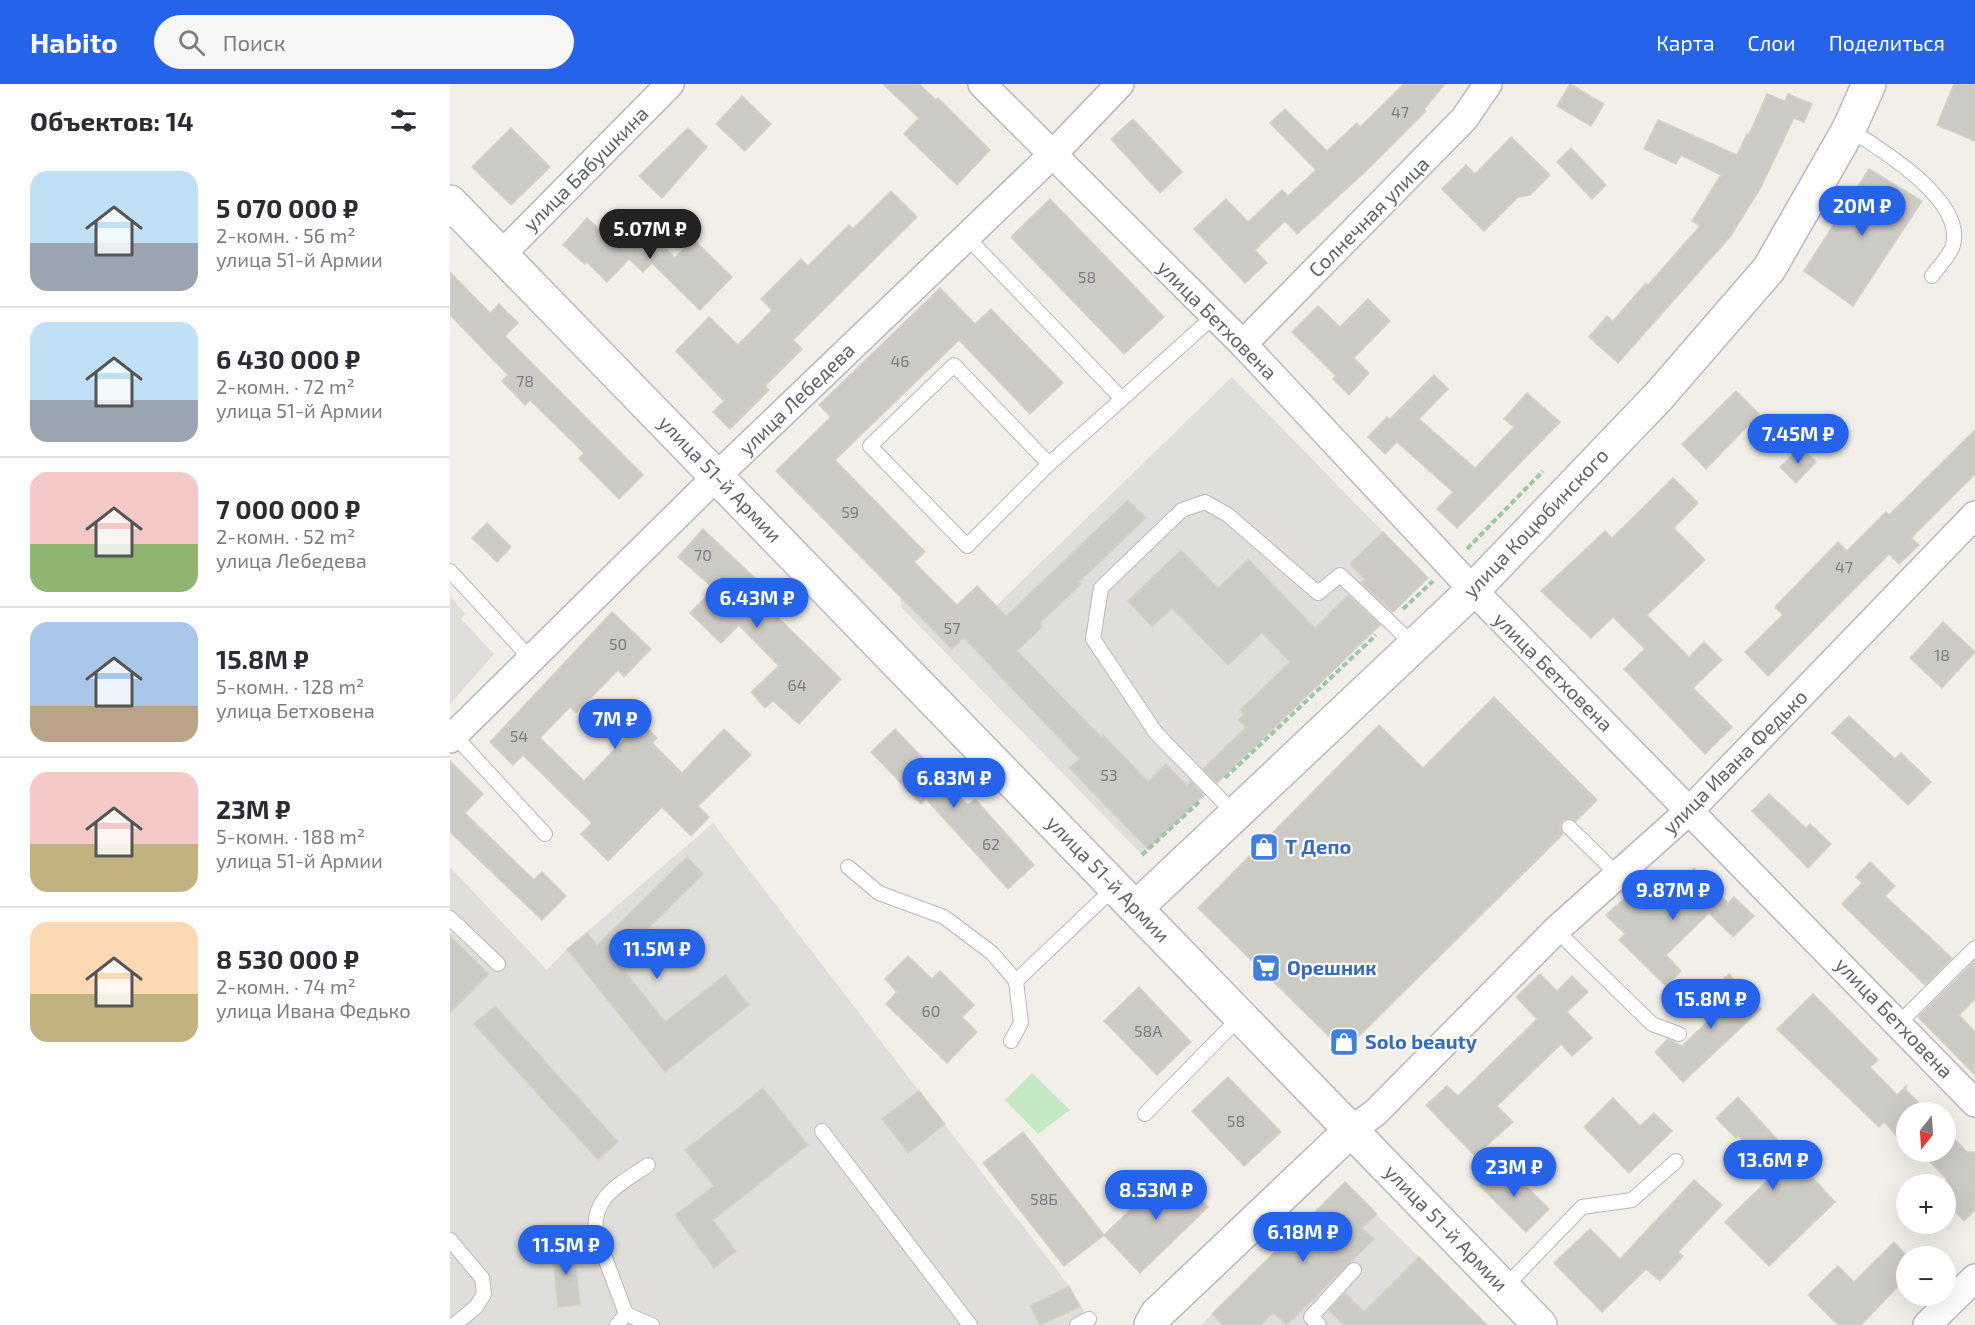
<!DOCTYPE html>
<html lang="ru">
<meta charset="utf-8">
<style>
body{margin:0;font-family:"Exo 2",sans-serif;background:#f7f7f7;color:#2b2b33;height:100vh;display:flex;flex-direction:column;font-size:22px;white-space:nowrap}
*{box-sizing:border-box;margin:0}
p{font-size:20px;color:#7c7c81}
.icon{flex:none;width:33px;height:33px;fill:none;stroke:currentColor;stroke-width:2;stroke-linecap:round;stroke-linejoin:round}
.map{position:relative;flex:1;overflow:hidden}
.details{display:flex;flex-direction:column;background:#fff;width:450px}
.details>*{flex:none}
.needle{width:39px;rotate:197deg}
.tools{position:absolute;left:1446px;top:1018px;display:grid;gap:12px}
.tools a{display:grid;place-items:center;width:60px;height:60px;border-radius:50%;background:#fff;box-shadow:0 6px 24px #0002;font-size:30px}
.price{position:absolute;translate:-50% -51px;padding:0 14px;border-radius:21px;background:#2563eb;color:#fff;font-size:20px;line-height:39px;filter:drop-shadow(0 2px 3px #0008)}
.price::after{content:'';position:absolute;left:50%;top:36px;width:18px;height:14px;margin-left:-9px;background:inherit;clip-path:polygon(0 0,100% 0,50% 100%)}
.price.active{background:#222;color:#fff}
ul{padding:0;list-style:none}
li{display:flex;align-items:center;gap:18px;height:150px;padding:0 30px}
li+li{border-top:2px solid #e1e1e2}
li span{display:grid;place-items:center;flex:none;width:168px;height:120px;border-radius:18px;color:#555}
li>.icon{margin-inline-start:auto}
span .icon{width:72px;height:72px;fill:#fffc;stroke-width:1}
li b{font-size:26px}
h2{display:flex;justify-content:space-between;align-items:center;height:72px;padding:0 30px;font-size:26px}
header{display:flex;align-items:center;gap:36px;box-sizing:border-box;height:84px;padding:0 30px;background:#2563eb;color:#fff}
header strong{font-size:28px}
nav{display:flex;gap:33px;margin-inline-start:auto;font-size:21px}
.search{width:420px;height:54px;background:#f7f7f7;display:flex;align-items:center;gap:15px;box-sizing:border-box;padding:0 21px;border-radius:33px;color:#7c7c81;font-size:22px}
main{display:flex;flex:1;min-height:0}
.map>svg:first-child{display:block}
.industrial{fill:#e0deda}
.green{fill:#c5e8c5}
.building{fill:#cccac5;stroke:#d6d1c6;stroke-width:1.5}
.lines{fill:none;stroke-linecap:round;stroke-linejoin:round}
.service-casing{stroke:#b5b8bc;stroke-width:16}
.minor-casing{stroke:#b5b8bc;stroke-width:30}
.tertiary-casing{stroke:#b5b8bc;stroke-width:36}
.secondary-casing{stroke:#b6babf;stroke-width:36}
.path{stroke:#9cc7a9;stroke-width:4;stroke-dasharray:6 3;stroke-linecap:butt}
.service{stroke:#fff;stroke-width:14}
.minor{stroke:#fff;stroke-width:27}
.tertiary{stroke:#fff;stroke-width:33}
.secondary{stroke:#fff;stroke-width:33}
.labels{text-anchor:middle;stroke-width:4.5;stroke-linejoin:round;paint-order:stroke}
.number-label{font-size:16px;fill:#7a7d7f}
.street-label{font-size:20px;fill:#5f6368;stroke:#fff}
.shop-label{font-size:20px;font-weight:bold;fill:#366cbe;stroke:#fff;text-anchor:start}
</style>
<header>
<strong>Habito</strong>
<div class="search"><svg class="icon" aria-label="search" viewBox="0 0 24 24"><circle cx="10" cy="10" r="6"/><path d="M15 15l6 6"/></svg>Поиск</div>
<nav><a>Карта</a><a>Слои</a><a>Поделиться</a></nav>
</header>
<main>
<section class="details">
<h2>Объектов: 14<svg class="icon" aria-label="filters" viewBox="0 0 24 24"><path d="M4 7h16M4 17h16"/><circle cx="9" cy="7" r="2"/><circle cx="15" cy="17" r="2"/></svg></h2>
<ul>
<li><span style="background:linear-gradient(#bfe0f5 60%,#9aa5b1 0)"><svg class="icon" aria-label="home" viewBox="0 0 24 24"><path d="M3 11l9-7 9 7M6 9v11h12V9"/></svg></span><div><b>5 070 000 ₽</b><p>2-комн. · 56 m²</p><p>улица 51-й Армии</p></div></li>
<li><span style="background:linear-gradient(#bfe0f5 65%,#9aa5b1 0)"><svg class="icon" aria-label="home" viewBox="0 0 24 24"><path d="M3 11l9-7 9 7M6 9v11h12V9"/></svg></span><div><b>6 430 000 ₽</b><p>2-комн. · 72 m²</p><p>улица 51-й Армии</p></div></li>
<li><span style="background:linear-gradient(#f6c9c9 60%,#8fb573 0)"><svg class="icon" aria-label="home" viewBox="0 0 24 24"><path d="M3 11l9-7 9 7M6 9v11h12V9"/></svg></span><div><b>7 000 000 ₽</b><p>2-комн. · 52 m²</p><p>улица Лебедева</p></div></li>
<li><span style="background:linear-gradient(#a9c7e8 70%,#b9a48a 0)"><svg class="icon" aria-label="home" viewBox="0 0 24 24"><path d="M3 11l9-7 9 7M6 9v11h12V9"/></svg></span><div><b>15.8M ₽</b><p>5-комн. · 128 m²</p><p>улица Бетховена</p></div></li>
<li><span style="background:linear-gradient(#f6c9c9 60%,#c2b280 0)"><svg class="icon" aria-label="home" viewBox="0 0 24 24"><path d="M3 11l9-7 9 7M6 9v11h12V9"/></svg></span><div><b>23M ₽</b><p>5-комн. · 188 m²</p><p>улица 51-й Армии</p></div></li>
<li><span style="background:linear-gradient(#ffd9b3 60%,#c2b280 0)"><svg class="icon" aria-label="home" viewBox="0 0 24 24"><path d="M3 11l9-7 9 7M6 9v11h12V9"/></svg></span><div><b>8 530 000 ₽</b><p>2-комн. · 74 m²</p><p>улица Ивана Федько</p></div></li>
</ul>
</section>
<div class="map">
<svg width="1525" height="1241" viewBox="0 0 1525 1241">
<rect width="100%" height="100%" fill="#f1efe8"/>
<g class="industrial">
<path d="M 782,293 L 978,494 L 692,771 L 452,524 L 450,512 L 474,488 L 507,521 L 546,522 Z"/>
<path d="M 0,512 L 15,530 L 11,535 L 44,570 L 0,620 Z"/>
<path d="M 263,739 L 619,1202 L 643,1241 L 0,1241 L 0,783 L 97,886 L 117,865 Z"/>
<path d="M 895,1099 L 1037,1241 L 751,1241 Z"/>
</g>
<path class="green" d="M 582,989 L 620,1026 L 588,1050 L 555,1016 Z"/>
<g class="building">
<path d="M 433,0 L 469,0 L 486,16 L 488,14 L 540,66 L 507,101 L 454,50 L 469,34 Z"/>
<path d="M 954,0 L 995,0 L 974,25 L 976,27 L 915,88 L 847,150 L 835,137 L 805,166 L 817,179 L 795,199 L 744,145 L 776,115 L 798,138 L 832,106 L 838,112 L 866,86 L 820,39 L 835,25 L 877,67 L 907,39 L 910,43 Z"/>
<path d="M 1120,0 L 1154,20 L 1141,42 L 1107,22 Z"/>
<path d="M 1504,0 L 1525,0 L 1525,57 L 1487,41 Z"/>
<path d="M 1317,10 L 1335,17 L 1338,10 L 1362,20 L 1354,38 L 1344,34 L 1310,105 L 1280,153 L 1168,279 L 1139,253 L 1157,232 L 1163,237 L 1196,199 L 1198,201 L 1250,142 L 1242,137 L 1271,91 L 1231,71 L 1226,80 L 1194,65 L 1208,36 L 1287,71 L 1297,50 L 1299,51 Z"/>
<path d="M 292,12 L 321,40 L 295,67 L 266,40 Z"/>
<path d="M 683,35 L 732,88 L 710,109 L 661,55 Z"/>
<path d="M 61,44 L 100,83 L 61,121 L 22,83 Z"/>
<path d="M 238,44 L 257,63 L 212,114 L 189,92 Z"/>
<path d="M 1061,53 L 1100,91 L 1080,111 L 1068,113 L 1034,147 L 992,105 L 1016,81 L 1025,90 Z"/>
<path d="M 1121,64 L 1156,101 L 1142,115 L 1107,78 Z"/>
<path d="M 1419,85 L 1472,117 L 1403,222 L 1354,187 Z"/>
<path d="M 441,107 L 467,133 L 343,256 L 352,265 L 315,302 L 319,306 L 280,345 L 263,328 L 274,317 L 226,267 L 259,233 L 288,261 L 322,226 L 311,215 L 351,175 L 358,182 L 399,141 L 403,145 Z"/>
<path d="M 600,115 L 714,233 L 674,270 L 561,153 Z"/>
<path d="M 137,134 L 167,161 L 190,138 L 225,174 L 243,155 L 282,193 L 250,226 L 202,179 L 193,188 L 179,175 L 157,198 L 137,178 L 135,180 L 113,161 Z"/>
<path d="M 0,188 L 40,229 L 49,220 L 68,239 L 55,252 L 193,391 L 169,415 L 129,375 L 134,369 L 80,316 L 75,321 L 52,297 L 58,291 L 0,231 Z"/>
<path d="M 490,204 L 525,240 L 541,225 L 613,299 L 580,330 L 509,256 L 385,376 L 475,468 L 464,478 L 507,521 L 527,502 L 556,532 L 678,416 L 696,434 L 629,498 L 631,500 L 590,539 L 593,542 L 567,567 L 651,653 L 653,651 L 698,697 L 716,680 L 737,701 L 740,697 L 754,711 L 698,765 L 619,684 L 629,675 L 514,554 L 502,565 L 326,387 L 381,333 L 369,321 Z"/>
<path d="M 918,215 L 940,237 L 904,274 L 919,289 L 899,311 L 883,295 L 886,292 L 842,248 L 868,222 L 890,243 Z"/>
<path d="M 984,291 L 998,305 L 969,335 L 1025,384 L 1064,343 L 1054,335 L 1077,309 L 1110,338 L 1007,444 L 987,425 L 1003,408 L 947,358 L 935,370 L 918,353 L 937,333 L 940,335 Z"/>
<path d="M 1286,307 L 1309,330 L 1256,385 L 1232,360 Z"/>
<path d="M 1525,346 L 1525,390 L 1461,454 L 1469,461 L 1449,480 L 1439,470 L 1318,592 L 1295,568 L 1333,531 L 1325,523 L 1388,458 L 1397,467 L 1436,428 L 1439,431 Z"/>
<path d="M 1351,363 L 1366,378 L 1346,399 L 1330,383 Z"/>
<path d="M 1223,394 L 1248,419 L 1224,444 L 1255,476 L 1197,531 L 1239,573 L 1254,558 L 1272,576 L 1243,604 L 1282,643 L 1255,670 L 1174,585 L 1195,565 L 1163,533 L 1141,554 L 1091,507 L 1155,447 L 1162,454 Z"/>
<path d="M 37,439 L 61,463 L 47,478 L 22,454 Z"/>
<path d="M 253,445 L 321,509 L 312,518 L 391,595 L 349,640 L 323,617 L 315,624 L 301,608 L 329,582 L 289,541 L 271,559 L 240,529 L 264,505 L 228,473 Z"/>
<path d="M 933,448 L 978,494 L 943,528 L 911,499 L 915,495 L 900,480 Z"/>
<path d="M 731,466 L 768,504 L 798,475 L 865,544 L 898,511 L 930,541 L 767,699 L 753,685 L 796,643 L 788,636 L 794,630 L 790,626 L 840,578 L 812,549 L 778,581 L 722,524 L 702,543 L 678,517 Z"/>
<path d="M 162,528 L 201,565 L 174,593 L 168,586 L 126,629 L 120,623 L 90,654 L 134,697 L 191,638 L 207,654 L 202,659 L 232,689 L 274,645 L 301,671 L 248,722 L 259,733 L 241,752 L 212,723 L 158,777 L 131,750 L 142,739 L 73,671 L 63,681 L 40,658 Z"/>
<path d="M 1493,538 L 1525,568 L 1492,604 L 1460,574 Z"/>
<path d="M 1044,613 L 1147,716 L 1126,737 L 1121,734 L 1113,736 L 1110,741 L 1113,750 L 894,967 L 748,824 L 929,641 L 973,684 Z"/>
<path d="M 1399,632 L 1445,675 L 1451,669 L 1481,698 L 1458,721 L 1382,649 Z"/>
<path d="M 445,645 L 518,721 L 525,715 L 584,781 L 558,805 L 476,715 L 471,720 L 421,668 Z"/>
<path d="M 0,677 L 33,710 L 15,729 L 84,796 L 92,788 L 116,812 L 92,836 L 0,748 Z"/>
<path d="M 1319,710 L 1356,744 L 1360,740 L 1381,760 L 1358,784 L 1302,727 Z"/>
<path d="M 237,773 L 253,790 L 166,876 L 215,938 L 275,891 L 299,921 L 215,988 L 117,865 L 137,849 L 147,861 Z"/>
<path d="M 1420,778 L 1445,802 L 1435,812 L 1502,874 L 1475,901 L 1392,820 L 1412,799 L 1406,793 Z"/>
<path d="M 1244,784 L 1278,819 L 1284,813 L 1304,832 L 1283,853 L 1259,829 L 1216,871 L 1231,887 L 1216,902 L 1169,856 L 1175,850 L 1156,831 L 1190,801 L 1208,820 Z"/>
<path d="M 0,852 L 39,890 L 0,929 Z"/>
<path d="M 458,872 L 482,895 L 490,887 L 524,921 L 512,933 L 527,948 L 497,979 L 436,920 L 447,908 L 435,895 Z"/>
<path d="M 1525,877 L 1525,915 L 1509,931 L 1525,948 L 1525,991 L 1468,933 Z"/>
<path d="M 1090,890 L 1107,907 L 1122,892 L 1138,908 L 1117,928 L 1142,954 L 1122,972 L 1111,960 L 1047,1022 L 1063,1038 L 1025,1072 L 976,1021 L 997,1002 L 1008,1012 L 1087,935 L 1066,913 Z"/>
<path d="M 1279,890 L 1311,925 L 1233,998 L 1205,968 L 1218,955 L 1232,962 L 1271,925 L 1257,910 Z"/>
<path d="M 689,903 L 741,958 L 707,991 L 654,937 Z"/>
<path d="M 1363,910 L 1428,976 L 1420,983 L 1447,1011 L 1456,1002 L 1456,1006 L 1479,1029 L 1456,1029 L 1456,1062 L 1434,1038 L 1429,1043 L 1327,945 Z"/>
<path d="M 45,922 L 168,1058 L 148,1076 L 24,940 Z"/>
<path d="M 778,993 L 831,1048 L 794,1082 L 742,1027 Z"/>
<path d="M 313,1004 L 358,1061 L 263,1136 L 286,1167 L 264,1184 L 225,1131 L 264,1102 L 235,1066 Z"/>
<path d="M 469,1007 L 495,1040 L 458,1069 L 432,1035 Z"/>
<path d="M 1288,1013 L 1385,1118 L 1319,1182 L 1275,1138 L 1325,1089 L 1288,1051 L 1286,1054 L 1266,1034 Z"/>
<path d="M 1163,1014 L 1190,1042 L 1204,1029 L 1222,1047 L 1179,1089 L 1134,1043 Z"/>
<path d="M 1496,1046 L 1517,1068 L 1525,1068 L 1525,1126 L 1514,1137 L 1496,1118 L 1496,1094 L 1470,1068 L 1496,1068 Z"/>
<path d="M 573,1048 L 654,1151 L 614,1182 L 533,1079 Z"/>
<path d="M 1053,1079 L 1099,1125 L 1076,1148 L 1030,1102 Z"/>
<path d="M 722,1086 L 758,1123 L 690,1189 L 654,1151 Z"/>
<path d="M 1244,1096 L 1272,1121 L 1228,1168 L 1233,1172 L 1210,1197 L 1196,1185 L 1152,1228 L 1104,1179 L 1140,1145 L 1170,1175 Z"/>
<path d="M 895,1098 L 927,1130 L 912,1144 L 924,1155 L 837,1241 L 823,1229 L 811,1241 L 773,1241 L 762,1230 Z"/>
<path d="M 1444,1158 L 1456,1171 L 1456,1194 L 1411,1241 L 1388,1241 L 1358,1211 L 1388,1182 L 1404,1198 Z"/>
<path d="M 124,1161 L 130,1221 L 108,1223 L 102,1163 Z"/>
<path d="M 969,1173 L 1037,1241 L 894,1241 L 879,1226 L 895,1209 L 914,1228 Z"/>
<path d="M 619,1202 L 630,1223 L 590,1241 L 580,1222 Z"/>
</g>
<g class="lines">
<g class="service-casing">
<g id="service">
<path d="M 1399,45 C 1432,66 1515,116 1503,161 C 1500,172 1488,183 1482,192"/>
<path d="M 517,153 L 672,315 L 599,380 L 517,462 L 420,362 L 504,281 L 599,380"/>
<path d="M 672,315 L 764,232"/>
<path d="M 0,487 L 81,575"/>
<path d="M 4,651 L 95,750"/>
<path d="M 785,730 L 706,649 L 643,555 L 651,504 L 732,426 L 755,418 L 778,431 L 868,509 L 890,491 L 964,561"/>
<path d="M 1119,743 L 1168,791"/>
<path d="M 398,783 L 429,809 L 494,833 L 542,869 L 566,897 L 665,803"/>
<path d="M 0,834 L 48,880"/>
<path d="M 1106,846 L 1202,940 L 1229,950"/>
<path d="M 1449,939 L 1525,864"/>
<path d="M 561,957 L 571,939 L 566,897"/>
<path d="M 695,1030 L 790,933"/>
<path d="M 372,1047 L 520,1241"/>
<path d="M 0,1156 L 32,1194 L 34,1210 L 26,1223 L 4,1241"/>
<path d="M 1054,1204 L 1132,1123 L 1182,1116 L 1226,1077"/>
<path d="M 176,1230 L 202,1241"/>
<path d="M 167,1241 L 176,1230 L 146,1150 C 141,1112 171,1100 198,1081"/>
<path d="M 627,1241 L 639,1235"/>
<path d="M 869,1241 L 861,1233 L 904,1186"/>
</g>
</g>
<g class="minor-casing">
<g id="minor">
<path d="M 532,0 L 793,260 L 1023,506 L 1525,1019"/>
<path d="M 51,171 L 220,0"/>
<path d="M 793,260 L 1014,35 L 1038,0"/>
<path d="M 0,655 L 267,392 L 602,71 L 670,0"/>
<path d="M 901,1046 L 925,1029 L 1106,846 L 1240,726 L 1525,431"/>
<path d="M 1477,1241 L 1525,1194"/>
</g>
</g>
<g class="tertiary-casing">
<path id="tertiary" d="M 701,1241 L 707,1230 L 901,1046"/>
</g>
<g class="secondary-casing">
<g id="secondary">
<path d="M 0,118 L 1090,1241"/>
<path d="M 686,824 L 1023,506 L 1209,312 L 1319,185 L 1399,45 L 1419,0"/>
</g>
</g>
<g class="path">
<path d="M 1017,465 L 1093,387"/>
<path d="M 953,525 L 983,497"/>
<path d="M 775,694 L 926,551"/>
<path d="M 692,771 L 749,718"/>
</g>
<use href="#service" class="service"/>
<use href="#minor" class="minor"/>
<use href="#tertiary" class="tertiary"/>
<use href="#secondary" class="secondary"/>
</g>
<defs>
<g id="shop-square" transform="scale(1.5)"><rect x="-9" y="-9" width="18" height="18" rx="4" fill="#3f7fe0" stroke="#fff"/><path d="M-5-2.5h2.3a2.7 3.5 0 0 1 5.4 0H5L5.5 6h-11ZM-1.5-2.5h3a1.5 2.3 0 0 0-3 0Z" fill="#fff"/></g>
<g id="supermarket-square" transform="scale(1.5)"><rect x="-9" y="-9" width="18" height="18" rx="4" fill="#3f7fe0" stroke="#fff"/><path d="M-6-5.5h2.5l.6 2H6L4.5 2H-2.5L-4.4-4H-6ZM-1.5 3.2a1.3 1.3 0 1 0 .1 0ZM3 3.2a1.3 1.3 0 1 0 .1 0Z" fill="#fff"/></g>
</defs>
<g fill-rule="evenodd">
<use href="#shop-square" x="814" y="763"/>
<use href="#supermarket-square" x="816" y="884"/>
<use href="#shop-square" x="894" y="958"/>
</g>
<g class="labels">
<g class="number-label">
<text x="950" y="34">47</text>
<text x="637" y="199">58</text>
<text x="450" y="283">46</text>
<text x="75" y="303">78</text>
<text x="400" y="434">59</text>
<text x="253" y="477">70</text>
<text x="1394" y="489">47</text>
<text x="502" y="550">57</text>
<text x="168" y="566">50</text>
<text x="1492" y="577">18</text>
<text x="347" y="607">64</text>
<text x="69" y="658">54</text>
<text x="659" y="697">53</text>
<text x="541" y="766">62</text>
<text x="481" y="933">60</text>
<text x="698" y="953">58А</text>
<text x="786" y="1043">58</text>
<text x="594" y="1121">58Б</text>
</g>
<g class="street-label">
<text transform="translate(136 85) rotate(-45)" y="7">улица Бабушкина</text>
<text transform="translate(919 133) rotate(-45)" y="7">Солнечная улица</text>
<text transform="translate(767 236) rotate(45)" y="7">улица Бетховена</text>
<text transform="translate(347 315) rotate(-44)" y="7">улица Лебедева</text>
<text transform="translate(270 395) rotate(46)" y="7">улица 51-й Армии</text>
<text transform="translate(1086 439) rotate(-46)" y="7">улица Коцюбинского</text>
<text transform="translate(1103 588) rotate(45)" y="7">улица Бетховена</text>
<text transform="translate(1285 678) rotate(-45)" y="7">улица Ивана Федько</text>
<text transform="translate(658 795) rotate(46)" y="7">улица 51-й Армии</text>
<text transform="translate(1444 934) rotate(46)" y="7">улица Бетховена</text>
<text transform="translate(996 1144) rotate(46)" y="7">улица 51-й Армии</text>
</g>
<g class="shop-label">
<text x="835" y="770">Т Депо</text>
<text x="837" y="891">Орешник</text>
<text x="915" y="965">Solo beauty</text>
</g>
</g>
</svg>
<div class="tools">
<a><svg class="needle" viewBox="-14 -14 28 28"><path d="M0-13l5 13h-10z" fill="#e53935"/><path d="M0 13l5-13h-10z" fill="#7c7c81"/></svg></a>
<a>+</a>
<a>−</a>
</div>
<b class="price" style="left:1412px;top:153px">20M ₽</b>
<b class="price active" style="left:200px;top:176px">5.07M ₽</b>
<b class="price" style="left:1348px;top:381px">7.45M ₽</b>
<b class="price" style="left:307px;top:545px">6.43M ₽</b>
<b class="price" style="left:165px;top:666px">7M ₽</b>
<b class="price" style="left:504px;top:725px">6.83M ₽</b>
<b class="price" style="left:1223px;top:837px">9.87M ₽</b>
<b class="price" style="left:207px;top:896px">11.5M ₽</b>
<b class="price" style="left:1261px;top:946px">15.8M ₽</b>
<b class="price" style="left:1323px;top:1107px">13.6M ₽</b>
<b class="price" style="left:1064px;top:1114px">23M ₽</b>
<b class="price" style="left:706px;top:1137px">8.53M ₽</b>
<b class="price" style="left:853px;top:1179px">6.18M ₽</b>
<b class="price" style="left:116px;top:1192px">11.5M ₽</b>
</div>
</main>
